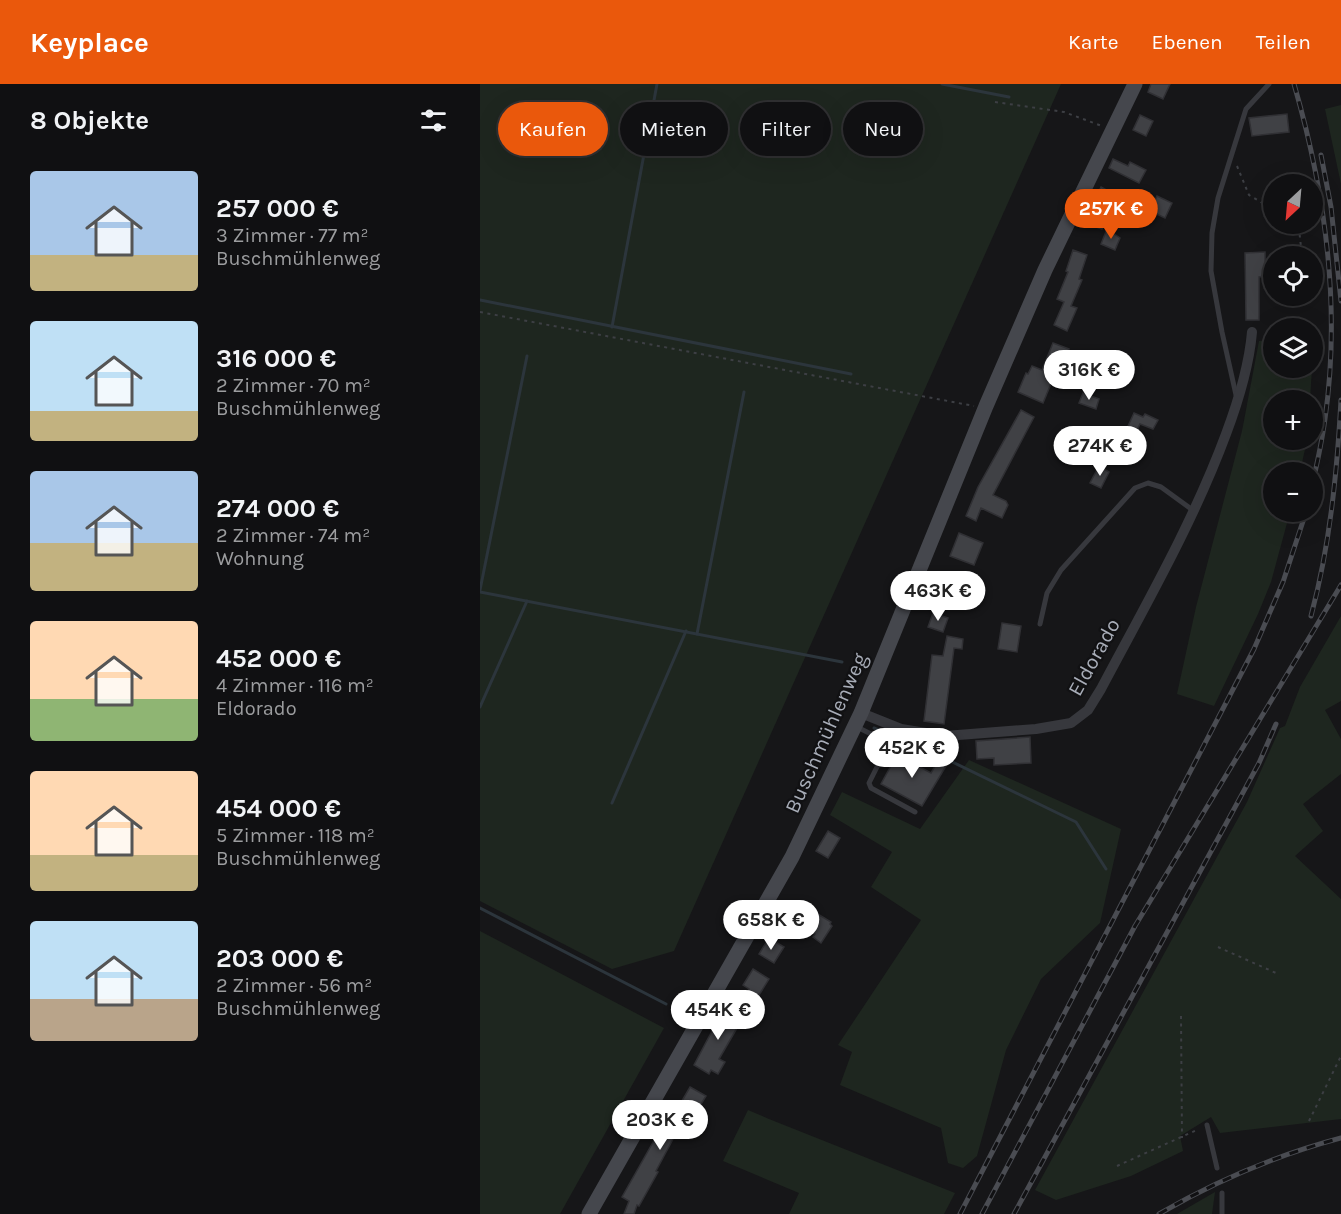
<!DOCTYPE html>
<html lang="de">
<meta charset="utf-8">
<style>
body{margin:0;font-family:Karla,sans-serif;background:#1e1e20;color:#f1f3f6;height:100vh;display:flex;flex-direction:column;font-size:22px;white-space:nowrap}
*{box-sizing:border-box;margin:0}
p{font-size:20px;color:#9c9d9f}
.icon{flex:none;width:33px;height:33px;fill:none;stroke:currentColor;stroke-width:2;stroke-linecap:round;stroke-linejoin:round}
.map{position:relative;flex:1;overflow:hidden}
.drawer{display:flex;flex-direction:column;background:#101012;width:480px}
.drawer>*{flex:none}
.guide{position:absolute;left:18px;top:18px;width:570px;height:54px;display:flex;gap:12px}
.needle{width:39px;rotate:206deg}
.controls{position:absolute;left:783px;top:90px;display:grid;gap:12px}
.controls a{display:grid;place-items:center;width:60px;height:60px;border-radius:50%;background:#101012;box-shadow:0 6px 24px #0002,0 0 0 2px #303032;font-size:30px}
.price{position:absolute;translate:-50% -51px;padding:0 14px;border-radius:21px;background:#fff;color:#222;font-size:20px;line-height:39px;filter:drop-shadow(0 2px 3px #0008)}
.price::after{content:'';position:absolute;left:50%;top:36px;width:18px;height:14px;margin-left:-9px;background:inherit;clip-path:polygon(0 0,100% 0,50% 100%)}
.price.current{background:#ea580c;color:#fff}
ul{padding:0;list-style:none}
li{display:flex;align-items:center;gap:18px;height:150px;padding:0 30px}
li span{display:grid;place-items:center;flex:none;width:168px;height:120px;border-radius:6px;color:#555}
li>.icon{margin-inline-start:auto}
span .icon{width:72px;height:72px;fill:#fffc;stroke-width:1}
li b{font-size:26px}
h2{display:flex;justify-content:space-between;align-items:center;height:72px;padding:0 30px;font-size:26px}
.pill{padding:0 21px;border-radius:27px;background:#101012;box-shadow:0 6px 24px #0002,0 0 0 2px #303032;font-size:21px;line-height:54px}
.pill.current{background:#ea580c;color:#fff}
header{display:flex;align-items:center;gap:36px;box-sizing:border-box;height:84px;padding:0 30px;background:#ea580c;color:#fff}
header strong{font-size:28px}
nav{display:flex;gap:33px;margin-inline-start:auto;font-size:21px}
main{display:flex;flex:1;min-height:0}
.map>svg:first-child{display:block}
.green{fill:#1e261f}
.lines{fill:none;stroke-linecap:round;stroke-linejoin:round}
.stream{stroke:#2c353c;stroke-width:3}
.building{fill:#404145;stroke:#303034;stroke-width:1.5}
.path{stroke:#3d3f44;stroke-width:2;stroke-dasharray:3 4.5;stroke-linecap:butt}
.lane{stroke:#37383d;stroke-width:5}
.street{stroke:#37383d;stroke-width:10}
.secondary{stroke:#45474d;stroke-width:15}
.rail-casing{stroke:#4a4c52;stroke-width:5}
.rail{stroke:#111113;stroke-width:3;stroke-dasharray:9;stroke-linecap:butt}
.labels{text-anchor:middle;stroke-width:4.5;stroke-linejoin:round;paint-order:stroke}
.street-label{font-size:21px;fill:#a8adb8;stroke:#111113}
</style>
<header>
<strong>Keyplace</strong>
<nav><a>Karte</a><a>Ebenen</a><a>Teilen</a></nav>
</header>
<main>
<section class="drawer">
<h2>8 Objekte<svg class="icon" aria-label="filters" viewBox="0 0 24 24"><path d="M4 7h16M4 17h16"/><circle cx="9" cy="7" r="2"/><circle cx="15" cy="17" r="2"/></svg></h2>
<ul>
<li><span style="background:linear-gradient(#a9c7e8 70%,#c2b280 0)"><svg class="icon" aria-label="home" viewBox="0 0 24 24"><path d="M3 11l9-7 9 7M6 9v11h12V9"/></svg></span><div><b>257 000 €</b><p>3 Zimmer · 77 m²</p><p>Buschmühlenweg</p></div></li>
<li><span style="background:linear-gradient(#bfe0f5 75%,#c2b280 0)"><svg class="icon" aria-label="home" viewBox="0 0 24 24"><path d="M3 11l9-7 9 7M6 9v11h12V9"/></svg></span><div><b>316 000 €</b><p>2 Zimmer · 70 m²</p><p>Buschmühlenweg</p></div></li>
<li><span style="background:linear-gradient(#a9c7e8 60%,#c2b280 0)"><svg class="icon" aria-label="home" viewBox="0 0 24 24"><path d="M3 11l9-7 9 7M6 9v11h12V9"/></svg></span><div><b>274 000 €</b><p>2 Zimmer · 74 m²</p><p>Wohnung</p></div></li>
<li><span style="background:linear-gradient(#ffd9b3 65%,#8fb573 0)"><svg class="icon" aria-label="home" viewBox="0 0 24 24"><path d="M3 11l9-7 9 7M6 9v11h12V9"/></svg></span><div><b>452 000 €</b><p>4 Zimmer · 116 m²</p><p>Eldorado</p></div></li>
<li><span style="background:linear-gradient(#ffd9b3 70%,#c2b280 0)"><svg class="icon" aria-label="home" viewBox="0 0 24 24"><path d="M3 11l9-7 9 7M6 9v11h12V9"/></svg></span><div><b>454 000 €</b><p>5 Zimmer · 118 m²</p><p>Buschmühlenweg</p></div></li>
<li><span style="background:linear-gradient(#bfe0f5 65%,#b9a48a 0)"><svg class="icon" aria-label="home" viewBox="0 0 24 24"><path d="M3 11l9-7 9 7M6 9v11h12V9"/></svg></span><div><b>203 000 €</b><p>2 Zimmer · 56 m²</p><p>Buschmühlenweg</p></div></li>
</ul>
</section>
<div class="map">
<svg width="861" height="1130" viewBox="0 0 861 1130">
<rect width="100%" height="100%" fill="#161618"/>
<g class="green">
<path d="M 0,0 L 581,0 L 194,867 L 132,885 L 0,817 Z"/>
<path d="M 861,21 L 861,100 L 845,25 Z"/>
<path d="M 793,255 L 794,284 L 832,284 L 830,316 L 794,316 L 794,356 L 827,356 L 820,388 L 794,388 L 794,428 L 810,428 L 791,498 L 778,530 L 734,622 L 697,610 L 716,523 L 762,347 L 779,257 Z"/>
<path d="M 861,532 L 861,617 L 845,626 L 861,655 L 861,690 L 823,720 L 843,747 L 815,772 L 861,815 L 861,1035 L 740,1049 L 731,1033 L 700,1052 L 703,1067 L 651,1092 L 576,1116 L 555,1106 L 767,718 L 800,644 L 805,642 L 820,603 Z"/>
<path d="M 489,676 L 641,745 L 620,839 L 561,895 L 526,966 L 497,1072 L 483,1084 L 468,1079 L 461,1044 L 360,1001 L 372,968 L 358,961 L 441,836 L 391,803 L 412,768 L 350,731 L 362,708 L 440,745 Z"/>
<path d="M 0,847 L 184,944 L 80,1130 L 0,1130 Z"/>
<path d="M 268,1026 L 289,1035 L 475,1109 L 464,1130 L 309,1130 L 319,1109 L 243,1077 Z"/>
<path d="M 735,1108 L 732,1130 L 697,1130 Z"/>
</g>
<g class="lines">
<g class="stream">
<path d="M 462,0 L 529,13"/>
<path d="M 0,216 L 371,290"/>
<path d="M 132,243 L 177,0"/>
<path d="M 0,506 L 47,272"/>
<path d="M 0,508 L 362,578"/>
<path d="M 217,550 L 264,308"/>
<path d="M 0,623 L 47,517"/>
<path d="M 394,644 L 458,671 L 596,738 L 626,785"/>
<path d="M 132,719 L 206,547"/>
<path d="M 0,824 L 186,920"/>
</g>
</g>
<g class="building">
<path d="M 671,0 L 690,0 L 683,15 L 668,8 Z"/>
<path d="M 807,30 L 809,48 L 772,52 L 769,34 Z"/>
<path d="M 660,31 L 673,37 L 666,52 L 653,46 Z"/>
<path d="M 633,75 L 648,82 L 650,78 L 666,86 L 659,99 L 629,84 Z"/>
<path d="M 621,103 L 630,108 L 628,112 L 636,117 L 622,145 L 601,138 L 609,121 L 612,122 Z"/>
<path d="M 677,112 L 692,119 L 685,134 L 670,127 Z"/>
<path d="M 627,145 L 640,154 L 635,166 L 621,160 Z"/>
<path d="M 593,166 L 607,171 L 599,195 L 602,196 L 591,222 L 597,224 L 587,247 L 574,241 L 584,218 L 577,215 L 588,188 L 586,187 Z"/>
<path d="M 785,168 L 785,179 L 794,178 L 794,191 L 779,193 L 779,236 L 766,236 L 765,169 Z"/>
<path d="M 573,259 L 589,265 L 583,280 L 580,278 L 563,319 L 538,308 L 546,289 L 548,290 L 552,282 L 562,286 Z"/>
<path d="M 603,309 L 619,315 L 616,325 L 599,319 Z"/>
<path d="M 541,326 L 554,333 L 513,411 L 526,417 L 528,421 L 522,434 L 501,424 L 496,437 L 486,432 L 498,403 Z"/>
<path d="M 654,329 L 663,333 L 665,330 L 678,336 L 673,345 L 660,340 L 652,357 L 643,353 Z"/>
<path d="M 619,382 L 629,388 L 621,404 L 610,399 Z"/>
<path d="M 479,449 L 503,459 L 494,481 L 470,472 Z"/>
<path d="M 453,529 L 468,534 L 463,548 L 448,543 Z"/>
<path d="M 522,539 L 541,542 L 537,568 L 518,565 Z"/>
<path d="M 467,552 L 483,555 L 482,565 L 474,564 L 464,640 L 444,637 L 452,571 L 463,572 Z"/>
<path d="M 550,653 L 551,679 L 514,681 L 514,674 L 497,675 L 496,657 Z"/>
<path d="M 419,667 L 436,676 L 434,680 L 451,689 L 458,677 L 466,682 L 442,722 L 401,700 Z"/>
<path d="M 348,747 L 360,754 L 348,774 L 336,767 Z"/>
<path d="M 336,829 L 351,838 L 350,840 L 352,842 L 341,859 L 333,853 L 335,850 L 326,845 Z"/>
<path d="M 289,854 L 304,863 L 294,879 L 279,870 Z"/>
<path d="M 273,885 L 289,895 L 279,911 L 278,910 L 270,926 L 260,921 L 269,905 L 263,901 Z"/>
<path d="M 248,917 L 260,924 L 250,941 L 257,944 L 239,975 L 245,978 L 238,990 L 231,986 L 229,990 L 214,981 Z"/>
<path d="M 210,1003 L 226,1012 L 213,1033 L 205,1029 L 192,1057 L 176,1087 L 178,1088 L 159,1122 L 157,1121 L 154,1130 L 144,1130 L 149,1117 L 142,1113 L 180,1046 L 182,1047 L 189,1033 L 192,1034 Z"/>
</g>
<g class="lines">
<g class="path">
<path d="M 515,18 L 584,28 L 622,42"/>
<path d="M 757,82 L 769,111 L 794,126"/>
<path d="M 811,140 L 819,145 L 822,172"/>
<path d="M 0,228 L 494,322"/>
<path d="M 738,863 L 796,889"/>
<path d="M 701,932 L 702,1054"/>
<path d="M 829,1037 L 861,972"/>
<path d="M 637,1082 L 719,1045"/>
</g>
<g class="lane">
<path d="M 756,311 L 742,248 L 731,187 L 732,149 L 738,114 L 766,25 L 789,0"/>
<path d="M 560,540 L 567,509 L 581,486 L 655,404 L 668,399 L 681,403 L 714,427"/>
<path d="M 377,643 L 409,659 L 389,699 L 391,704 L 435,728"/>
<path d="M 727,1041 L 737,1084"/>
<path d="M 742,1130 L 742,1109"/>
</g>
<path class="street" d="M 381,629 L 421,645 L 465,652 L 556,645 L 591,639 L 608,626 L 621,605 C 665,522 713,439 746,350 C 758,318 769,283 772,248"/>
<path class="secondary" d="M 109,1130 L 312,773 L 381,629 L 506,322 L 565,186 L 655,0"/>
<g class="rail-casing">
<g id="rail">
<path d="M 814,0 C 845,107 861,223 845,335 C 842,357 837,380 832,402"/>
<path d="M 841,71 L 851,123 L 861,217"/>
<path d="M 831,532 C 850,461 857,389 861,316"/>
<path d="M 480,1130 L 774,565 L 803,498 L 826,428"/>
<path d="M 502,1130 L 655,842 L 861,501"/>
<path d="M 534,1130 L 779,679 L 796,640"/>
<path d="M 679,1130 C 736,1097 797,1071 861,1054"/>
</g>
</g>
<use href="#rail" class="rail"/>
</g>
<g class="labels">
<g class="street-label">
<text transform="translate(614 573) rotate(-61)" y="7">Eldorado</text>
<text transform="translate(346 649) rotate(-66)" y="7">Buschmühlenweg</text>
</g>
</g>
</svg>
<div class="controls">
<a><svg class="needle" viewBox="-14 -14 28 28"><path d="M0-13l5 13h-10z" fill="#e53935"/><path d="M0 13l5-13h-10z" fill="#9c9d9f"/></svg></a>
<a><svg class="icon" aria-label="locate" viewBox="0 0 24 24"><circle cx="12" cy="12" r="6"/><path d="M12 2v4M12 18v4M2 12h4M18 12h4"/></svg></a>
<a><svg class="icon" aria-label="layers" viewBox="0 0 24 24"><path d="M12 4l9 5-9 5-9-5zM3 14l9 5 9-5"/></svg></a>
<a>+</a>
<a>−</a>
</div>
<b class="price current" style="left:631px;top:156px">257K €</b>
<b class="price" style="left:609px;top:317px">316K €</b>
<b class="price" style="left:620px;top:393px">274K €</b>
<b class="price" style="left:458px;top:538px">463K €</b>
<b class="price" style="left:432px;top:695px">452K €</b>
<b class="price" style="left:291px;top:867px">658K €</b>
<b class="price" style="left:238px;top:957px">454K €</b>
<b class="price" style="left:180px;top:1067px">203K €</b>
<div class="guide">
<a class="pill current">Kaufen</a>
<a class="pill">Mieten</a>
<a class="pill">Filter</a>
<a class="pill">Neu</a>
</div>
</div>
</main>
